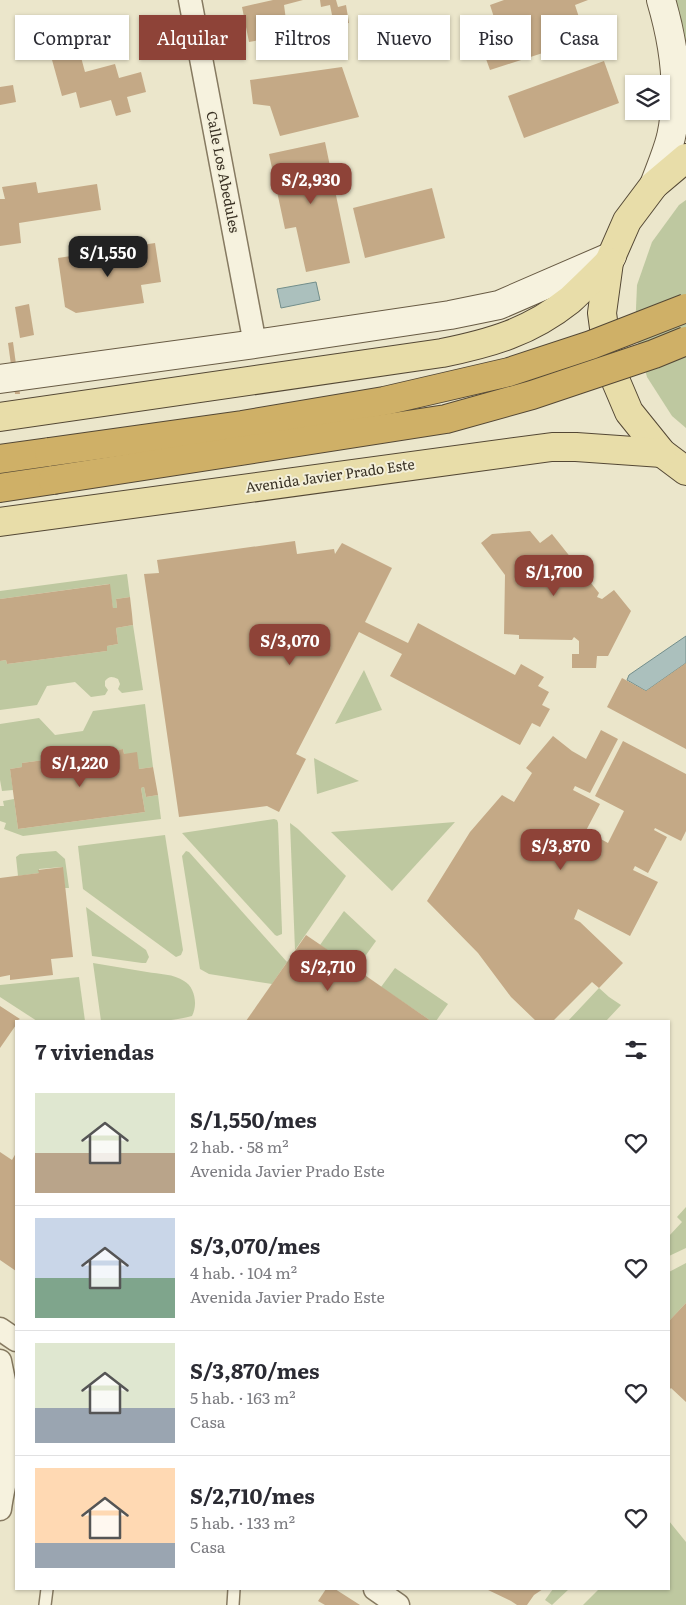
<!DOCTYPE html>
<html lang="es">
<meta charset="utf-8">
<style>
body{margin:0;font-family:Literata,serif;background:#f2f2f3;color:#2b2b33;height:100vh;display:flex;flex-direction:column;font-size:19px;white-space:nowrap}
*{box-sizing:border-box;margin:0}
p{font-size:16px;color:#7c7c81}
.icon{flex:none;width:28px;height:28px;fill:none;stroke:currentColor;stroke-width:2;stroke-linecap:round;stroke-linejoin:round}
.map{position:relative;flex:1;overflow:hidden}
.sheet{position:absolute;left:15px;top:1020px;width:655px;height:570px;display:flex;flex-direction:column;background:#fff;border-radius:0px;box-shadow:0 1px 4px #0004}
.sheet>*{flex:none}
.banner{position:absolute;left:15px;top:15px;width:656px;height:45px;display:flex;gap:10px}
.buttons{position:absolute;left:625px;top:75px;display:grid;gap:10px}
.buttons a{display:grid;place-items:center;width:45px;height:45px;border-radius:0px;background:#fff;box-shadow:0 1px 4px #0004;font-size:25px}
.price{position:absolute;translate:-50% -42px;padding:0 11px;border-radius:10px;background:#8e4338;color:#fff;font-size:16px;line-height:32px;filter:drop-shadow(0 1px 2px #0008)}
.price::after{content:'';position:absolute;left:50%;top:30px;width:15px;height:11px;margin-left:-8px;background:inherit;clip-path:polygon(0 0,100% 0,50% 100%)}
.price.current{background:#222;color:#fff}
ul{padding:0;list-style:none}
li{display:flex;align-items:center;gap:15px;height:125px;padding:0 20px}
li+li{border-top:1px solid #e1e1e2}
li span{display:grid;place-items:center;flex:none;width:140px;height:100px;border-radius:0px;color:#555}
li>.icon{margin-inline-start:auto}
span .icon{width:60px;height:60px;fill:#fffc;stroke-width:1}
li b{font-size:21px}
h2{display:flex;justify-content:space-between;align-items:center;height:60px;padding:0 20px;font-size:21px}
.chip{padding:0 18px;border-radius:0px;background:#fff;box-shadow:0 1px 4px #0004;font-size:18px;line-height:45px}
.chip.current{background:#8e4338;color:#fff}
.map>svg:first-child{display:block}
.green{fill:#bec8a0}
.water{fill:#abc0bd;stroke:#728e8b}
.building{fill:#c4a986}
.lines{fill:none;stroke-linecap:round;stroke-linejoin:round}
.service-casing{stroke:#867a61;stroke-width:14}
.minor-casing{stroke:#867a61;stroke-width:25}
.secondary-casing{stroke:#685b44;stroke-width:30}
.primary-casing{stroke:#544835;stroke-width:30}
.motorway-casing{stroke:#544835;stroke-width:30}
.service{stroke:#f6f2de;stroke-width:11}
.minor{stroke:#f6f2de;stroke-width:22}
.secondary{stroke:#f6f2de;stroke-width:28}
.primary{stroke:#e8dda9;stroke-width:28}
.motorway{stroke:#cfb067;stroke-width:28}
.motorway-bridge-casing{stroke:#544835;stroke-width:30;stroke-linecap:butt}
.motorway-bridge{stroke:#cfb067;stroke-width:28}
.labels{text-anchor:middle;stroke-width:4;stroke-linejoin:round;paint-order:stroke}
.street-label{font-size:14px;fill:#383023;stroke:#f3efda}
</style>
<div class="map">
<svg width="686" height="1605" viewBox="0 0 686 1605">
<rect width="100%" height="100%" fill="#ebe6cb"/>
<g class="green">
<path d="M 672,0 L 686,0 L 686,46 Z"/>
<path d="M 686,200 L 686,428 L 672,416 L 647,377 L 635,332 L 637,285 L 652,242 L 679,205 Z"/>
<path d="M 127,574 L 130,597 L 116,599 L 117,608 L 113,608 L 109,584 L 0,599 L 0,591 Z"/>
<path d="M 133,625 L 143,690 L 122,693 L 118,689 L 120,684 L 118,679 C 112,676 109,676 105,681 L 105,686 L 108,690 L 105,695 L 91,697 L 75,682 L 47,686 L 37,705 L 0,710 L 0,661 L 6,660 L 7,664 L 107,651 L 107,646 L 118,644 L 116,628 Z"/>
<path d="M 364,670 L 382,710 L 335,724 Z"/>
<path d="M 145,704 L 153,767 L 139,769 L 124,754 L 123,749 L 22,763 L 22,767 L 10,769 L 13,790 L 2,791 L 0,780 L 0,724 L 39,718 L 55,735 L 83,731 L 93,711 Z"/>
<path d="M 314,758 L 359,781 L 317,794 Z"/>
<path d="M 144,787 L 146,797 L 158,795 L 161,819 L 23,836 L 4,829 L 6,823 L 0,821 L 0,806 L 4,806 L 3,801 L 14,799 L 18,829 L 145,812 L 141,788 Z"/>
<path d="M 274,819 L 277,820 L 278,823 L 282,931 L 282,934 L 277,936 L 275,935 L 182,833 Z"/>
<path d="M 455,822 L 392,891 L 331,832 Z"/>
<path d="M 290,823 L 298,829 L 346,876 L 295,950 Z"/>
<path d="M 165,835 L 183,950 L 181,955 L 176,957 L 83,889 L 78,846 Z"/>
<path d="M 56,851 L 65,859 L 69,888 L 65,888 L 62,867 L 39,869 L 39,873 L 18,876 L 16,857 L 20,854 Z"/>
<path d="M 186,851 L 189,852 L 287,962 L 272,984 L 209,974 L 200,969 L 182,856 Z"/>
<path d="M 86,907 L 146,950 L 149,957 L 146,963 L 142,963 L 92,956 Z"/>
<path d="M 344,911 L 376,941 L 356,969 L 320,945 Z"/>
<path d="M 93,963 C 111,966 129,969 147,972 C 159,974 174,974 184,981 C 195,987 198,1005 192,1016 C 163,1024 131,1021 101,1021 Z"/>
<path d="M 395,968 L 448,1004 L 436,1021 L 431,1021 L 381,987 Z"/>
<path d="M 79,977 L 85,1021 L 37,1021 L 0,997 L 0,985 Z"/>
<path d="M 599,988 L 609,997 L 621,1005 L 606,1021 L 568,1021 Z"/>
<path d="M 686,1207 L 686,1248 L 669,1256 L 669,1236 L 682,1222 L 677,1217 Z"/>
<path d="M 686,1263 L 686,1303 L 669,1321 L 669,1272 Z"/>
<path d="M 669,1521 L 686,1542 L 686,1605 L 583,1605 L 599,1589 L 669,1589 Z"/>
<path d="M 553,1589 L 569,1589 L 552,1605 L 545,1600 Z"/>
</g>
<g class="water">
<path d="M 316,282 L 320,300 L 281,308 L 277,289 Z"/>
<path d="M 686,636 L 686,663 L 646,691 L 627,680 L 629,675 Z"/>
</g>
<g class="building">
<path d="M 273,0 L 303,0 L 284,5 L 286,20 L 325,15 L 331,56 L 313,58 L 311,48 L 292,34 L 249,42 L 242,7 Z"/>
<path d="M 320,0 L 336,0 L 338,7 L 346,5 L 349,23 L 334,25 L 330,5 L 321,7 Z"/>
<path d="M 504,0 L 588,0 L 575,5 L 586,39 L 490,70 L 482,48 L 502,42 L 490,5 Z"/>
<path d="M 72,24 L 85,72 L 115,64 L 119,78 L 141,72 L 146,92 L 127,97 L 131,112 L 116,116 L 111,100 L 80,108 L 76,92 L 62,96 L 44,31 Z"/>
<path d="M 604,61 L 619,103 L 524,138 L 508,96 Z"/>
<path d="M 342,67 L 359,117 L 280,136 L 270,106 L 253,104 L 250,80 Z"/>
<path d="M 13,85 L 16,102 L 0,105 L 0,87 Z"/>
<path d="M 325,142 L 350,263 L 306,272 L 296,227 L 285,229 L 269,154 Z"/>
<path d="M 36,182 L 38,193 L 97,184 L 101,210 L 19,223 L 21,243 L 0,246 L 0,199 L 5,199 L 2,187 Z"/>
<path d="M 432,188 L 445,238 L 365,258 L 353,208 Z"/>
<path d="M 155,243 L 161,282 L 141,285 L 144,303 L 76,313 L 65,307 L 58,258 Z"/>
<path d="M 29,304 L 34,335 L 20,338 L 15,307 Z"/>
<path d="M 13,342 L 20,394 L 15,394 L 8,343 Z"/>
<path d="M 530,531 L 540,543 L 552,534 L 599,593 L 597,597 L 602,599 L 614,590 L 631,611 L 608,656 L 597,656 L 596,668 L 572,668 L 572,654 L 579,654 L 579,641 L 574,637 L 572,640 L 519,639 L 519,635 L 504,634 L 505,575 L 481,543 L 492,534 Z"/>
<path d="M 295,541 L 297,554 L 334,549 L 335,554 L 342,543 L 392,568 L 365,622 L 408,643 L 418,623 L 515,675 L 521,664 L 544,677 L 538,686 L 549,692 L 542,705 L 550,709 L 540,727 L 532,723 L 520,745 L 390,676 L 402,654 L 359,632 L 296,754 L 306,759 L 279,812 L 267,806 L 179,817 L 144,574 L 159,573 L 157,560 Z"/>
<path d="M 110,584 L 113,608 L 117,608 L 116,599 L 130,597 L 132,614 L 133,625 L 116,628 L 118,644 L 107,646 L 107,651 L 7,664 L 6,660 L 0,661 L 0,599 Z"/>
<path d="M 686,663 L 686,749 L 607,707 L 622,678 L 646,691 Z"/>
<path d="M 601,730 L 618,739 L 590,793 L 575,786 L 573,790 L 600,804 L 580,842 L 591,848 L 597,837 L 608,843 L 624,811 L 595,796 L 623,741 L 686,774 L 686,831 L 681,841 L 655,828 L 654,830 L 667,837 L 648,873 L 635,866 L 633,870 L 658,882 L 630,936 L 578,909 L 574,919 L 580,922 L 623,963 L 599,988 L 592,982 L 553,1021 L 536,1021 L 511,997 L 478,953 L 427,901 L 470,832 L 502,795 L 514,802 L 532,773 L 526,768 L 553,736 L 572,751 L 586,759 Z"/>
<path d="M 123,749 L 124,754 L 137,752 L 139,769 L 153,767 L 158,795 L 146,797 L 144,787 L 141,788 L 145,812 L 18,829 L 10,769 L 22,767 L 22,763 Z"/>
<path d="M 63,867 L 73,957 L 51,959 L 53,975 L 10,980 L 10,975 L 0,977 L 0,878 L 39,873 L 38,870 Z"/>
<path d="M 306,935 L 356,969 L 431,1021 L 246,1021 Z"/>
<path d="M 0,1006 L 20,1019 L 16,1021 L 16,1025 L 0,1048 Z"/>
<path d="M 0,1152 L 12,1160 L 16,1153 L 16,1271 L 0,1260 Z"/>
<path d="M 686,1303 L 686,1402 L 671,1388 L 669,1390 L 669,1321 Z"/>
<path d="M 326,1589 L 335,1589 L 360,1605 L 325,1605 L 318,1601 Z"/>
<path d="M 486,1589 L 543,1589 L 534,1595 L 527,1605 L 517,1605 L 511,1601 Z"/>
</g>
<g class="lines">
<g class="service-casing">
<g id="service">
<path d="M 45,1605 L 47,1589"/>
<path d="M 233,1605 L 234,1589"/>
</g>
</g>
<g class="minor-casing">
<g id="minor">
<path d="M 190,0 L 255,344"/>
<path d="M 0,1329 L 16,1340"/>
<path d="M 0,1361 C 7,1392 11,1423 9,1455 C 8,1472 2,1492 0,1509"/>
<path d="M 375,1589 L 398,1605"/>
</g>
</g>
<g class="secondary-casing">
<g id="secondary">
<path d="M 654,185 C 660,169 667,153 671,137 C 681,92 674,44 661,0"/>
<path d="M 0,379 L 255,344 L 450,315 L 499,305 L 612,256"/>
</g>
</g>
<g class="primary-casing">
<g id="primary">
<path d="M 686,158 L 654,185 L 627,221 L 609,262 L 602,313 L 609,365 L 629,412 L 662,453 L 686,471"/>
<path d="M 0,417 L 442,353 C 491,343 530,332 570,300 C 583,288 596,275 609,262"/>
<path d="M 0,522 L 552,447 L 576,447 L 662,453"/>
</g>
</g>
<g class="motorway-casing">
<g id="motorway">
<path d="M 0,459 L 49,452"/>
<path d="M 0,488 L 53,480"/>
</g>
</g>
<use href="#service" class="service"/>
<use href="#minor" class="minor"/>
<use href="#secondary" class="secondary"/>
<use href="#primary" class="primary"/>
<use href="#motorway" class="motorway"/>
<g class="motorway-bridge-casing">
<g id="motorway-bridge">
<path d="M 49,452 L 242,425 L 384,401 L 509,372 L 591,345 L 686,308"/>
<path d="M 53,480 L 446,419 L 532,395 L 654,354 L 686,341"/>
</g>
</g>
<use href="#motorway-bridge" class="motorway-bridge"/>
</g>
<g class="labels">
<g class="street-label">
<text transform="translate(223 172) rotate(79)" y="5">Calle Los Abedules</text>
<text transform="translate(330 476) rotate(-8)" y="5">Avenida Javier Prado Este</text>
</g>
</g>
</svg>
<div class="buttons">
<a><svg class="icon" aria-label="layers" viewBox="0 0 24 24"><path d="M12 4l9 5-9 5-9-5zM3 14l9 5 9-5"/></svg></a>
</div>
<b class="price" style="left:311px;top:205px">S/2,930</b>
<b class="price current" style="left:108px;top:278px">S/1,550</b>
<b class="price" style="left:554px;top:597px">S/1,700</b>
<b class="price" style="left:290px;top:666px">S/3,070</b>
<b class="price" style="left:80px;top:788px">S/1,220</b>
<b class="price" style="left:561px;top:871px">S/3,870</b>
<b class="price" style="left:328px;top:992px">S/2,710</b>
<div class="banner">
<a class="chip">Comprar</a>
<a class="chip current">Alquilar</a>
<a class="chip">Filtros</a>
<a class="chip">Nuevo</a>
<a class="chip">Piso</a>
<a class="chip">Casa</a>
</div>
<section class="sheet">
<h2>7 viviendas<svg class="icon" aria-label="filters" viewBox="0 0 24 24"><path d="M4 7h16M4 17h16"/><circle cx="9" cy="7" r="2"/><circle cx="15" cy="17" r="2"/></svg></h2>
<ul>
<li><span style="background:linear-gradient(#dfe7d0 60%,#b9a48a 0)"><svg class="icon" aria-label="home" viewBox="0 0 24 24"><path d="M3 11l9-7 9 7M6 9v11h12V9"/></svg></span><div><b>S/1,550/mes</b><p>2 hab. · 58 m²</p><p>Avenida Javier Prado Este</p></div><svg class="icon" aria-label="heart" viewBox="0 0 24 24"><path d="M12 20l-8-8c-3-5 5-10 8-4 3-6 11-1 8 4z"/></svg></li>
<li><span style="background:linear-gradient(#c9d6e8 60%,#7fa58c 0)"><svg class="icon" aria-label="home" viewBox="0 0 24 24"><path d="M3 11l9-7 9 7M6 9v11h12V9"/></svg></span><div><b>S/3,070/mes</b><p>4 hab. · 104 m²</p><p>Avenida Javier Prado Este</p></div><svg class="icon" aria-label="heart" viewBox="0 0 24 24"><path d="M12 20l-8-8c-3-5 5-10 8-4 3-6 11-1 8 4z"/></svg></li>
<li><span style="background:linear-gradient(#dfe7d0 65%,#9aa5b1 0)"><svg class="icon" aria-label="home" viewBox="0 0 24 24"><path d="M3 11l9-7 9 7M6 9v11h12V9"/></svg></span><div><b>S/3,870/mes</b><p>5 hab. · 163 m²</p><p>Casa</p></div><svg class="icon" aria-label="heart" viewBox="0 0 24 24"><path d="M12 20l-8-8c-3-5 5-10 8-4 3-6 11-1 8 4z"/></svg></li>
<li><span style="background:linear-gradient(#ffd9b3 75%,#9aa5b1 0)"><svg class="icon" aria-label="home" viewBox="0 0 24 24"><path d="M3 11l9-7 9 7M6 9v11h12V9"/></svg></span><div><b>S/2,710/mes</b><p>5 hab. · 133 m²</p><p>Casa</p></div><svg class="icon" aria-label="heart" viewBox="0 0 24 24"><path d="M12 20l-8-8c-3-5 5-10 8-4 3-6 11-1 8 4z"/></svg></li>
</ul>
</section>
</div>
